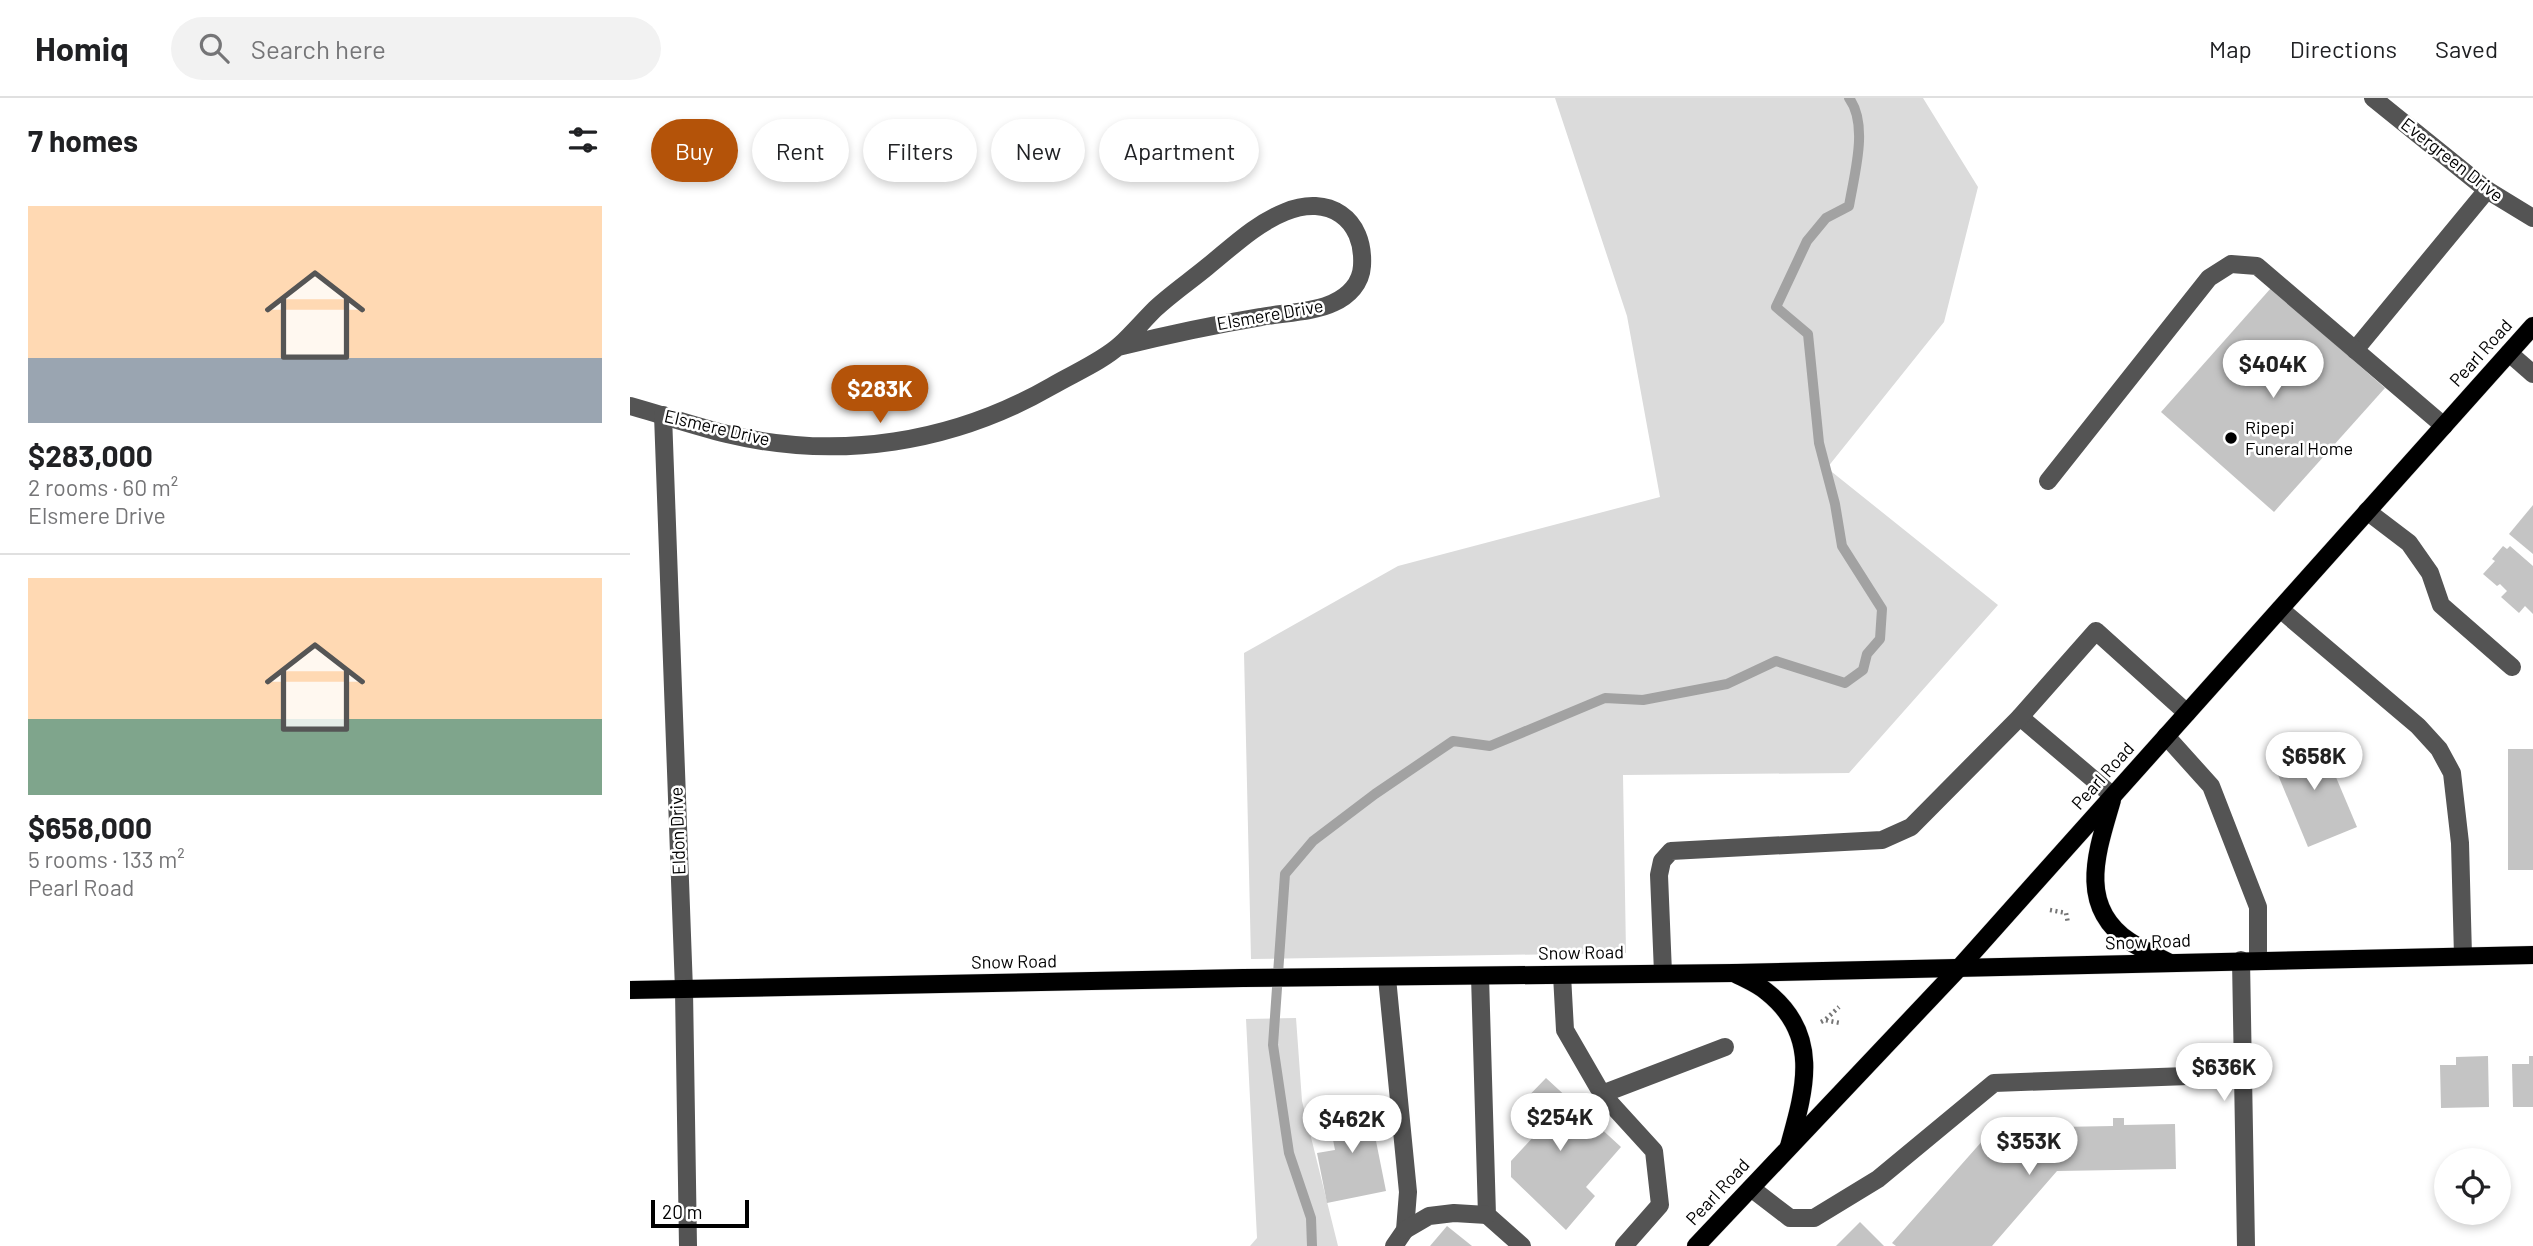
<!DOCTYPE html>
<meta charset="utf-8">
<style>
body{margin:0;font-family:Barlow,sans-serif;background:#f2f2f2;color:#202124;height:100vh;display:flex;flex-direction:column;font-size:26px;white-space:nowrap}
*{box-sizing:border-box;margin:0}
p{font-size:23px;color:#757577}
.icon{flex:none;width:38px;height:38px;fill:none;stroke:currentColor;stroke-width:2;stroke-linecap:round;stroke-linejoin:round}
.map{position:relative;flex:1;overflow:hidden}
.side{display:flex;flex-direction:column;background:#fff;width:630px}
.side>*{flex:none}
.hud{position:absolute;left:21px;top:21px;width:665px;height:63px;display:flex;gap:14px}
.tools{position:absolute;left:1804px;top:1050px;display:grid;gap:14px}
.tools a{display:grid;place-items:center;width:77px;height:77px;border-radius:50%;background:#fff;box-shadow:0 4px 10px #0003;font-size:35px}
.scale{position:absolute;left:21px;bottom:18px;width:98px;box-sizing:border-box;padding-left:7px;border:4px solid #000;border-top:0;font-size:19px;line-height:24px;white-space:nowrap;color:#000;-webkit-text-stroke:5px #fff;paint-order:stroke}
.price{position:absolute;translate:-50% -60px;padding:0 16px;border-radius:24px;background:#fff;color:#222;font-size:23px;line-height:46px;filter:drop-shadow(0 2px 4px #0008)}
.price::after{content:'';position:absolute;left:50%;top:42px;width:21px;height:16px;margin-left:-10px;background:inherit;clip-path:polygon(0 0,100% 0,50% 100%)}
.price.current{background:#b45309;color:#fff}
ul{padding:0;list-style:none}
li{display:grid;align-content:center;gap:14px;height:371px;padding:0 28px}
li+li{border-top:2px solid #e0e0e0}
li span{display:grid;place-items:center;height:217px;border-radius:0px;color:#555}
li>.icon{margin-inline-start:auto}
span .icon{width:126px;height:126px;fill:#fffc;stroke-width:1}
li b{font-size:30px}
h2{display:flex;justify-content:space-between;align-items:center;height:84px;padding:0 28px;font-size:30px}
.chip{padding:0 24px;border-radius:32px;background:#fff;box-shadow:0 4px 10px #0003;font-size:24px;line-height:63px}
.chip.current{background:#b45309;color:#fff}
header{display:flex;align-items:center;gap:42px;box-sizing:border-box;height:98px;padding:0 35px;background:#fff;border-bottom:2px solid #e0e0e0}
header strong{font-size:33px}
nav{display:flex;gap:38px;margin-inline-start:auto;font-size:24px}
.search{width:490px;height:63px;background:#f2f2f2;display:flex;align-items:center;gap:18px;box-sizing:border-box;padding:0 24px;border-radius:38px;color:#757577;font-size:26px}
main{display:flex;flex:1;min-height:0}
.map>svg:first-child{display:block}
.green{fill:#dbdbdb}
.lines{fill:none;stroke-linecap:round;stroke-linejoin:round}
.stream{stroke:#a2a2a2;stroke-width:10}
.building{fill:#c4c4c4}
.major-casing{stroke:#dbdbdb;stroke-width:19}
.path{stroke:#767676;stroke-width:4.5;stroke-dasharray:2 3.5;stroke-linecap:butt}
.minor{stroke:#545454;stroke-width:18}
.major{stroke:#000;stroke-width:18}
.poi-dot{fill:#000;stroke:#fff;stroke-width:2.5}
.labels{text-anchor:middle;stroke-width:5;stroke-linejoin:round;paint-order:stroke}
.street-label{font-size:18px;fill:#000;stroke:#fff}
.poi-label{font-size:18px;fill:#000;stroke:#fff;text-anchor:start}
</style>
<header>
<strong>Homiq</strong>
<div class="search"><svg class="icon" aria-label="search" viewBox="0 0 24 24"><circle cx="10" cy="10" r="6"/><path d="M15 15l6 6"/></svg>Search here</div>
<nav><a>Map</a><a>Directions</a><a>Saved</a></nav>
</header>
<main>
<section class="side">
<h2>7 homes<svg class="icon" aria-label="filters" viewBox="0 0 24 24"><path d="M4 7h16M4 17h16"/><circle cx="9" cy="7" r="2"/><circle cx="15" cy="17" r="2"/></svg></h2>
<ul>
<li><span style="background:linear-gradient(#ffd9b3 70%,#9aa5b1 0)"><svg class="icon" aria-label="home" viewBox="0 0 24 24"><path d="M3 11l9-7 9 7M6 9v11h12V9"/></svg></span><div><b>$283,000</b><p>2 rooms · 60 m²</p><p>Elsmere Drive</p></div></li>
<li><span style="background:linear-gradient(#ffd9b3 65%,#7fa58c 0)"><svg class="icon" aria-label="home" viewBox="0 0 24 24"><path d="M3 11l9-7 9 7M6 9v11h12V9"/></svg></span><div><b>$658,000</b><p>5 rooms · 133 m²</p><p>Pearl Road</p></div></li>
</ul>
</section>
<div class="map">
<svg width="1903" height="1148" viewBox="0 0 1903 1148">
<rect width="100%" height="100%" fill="#fff"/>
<g class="green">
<path d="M 925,0 L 1293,0 L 1348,89 L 1314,224 L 1197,370 L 1368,507 L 1219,675 L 993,677 L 996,855 L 621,861 L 614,555 L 768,468 L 1030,399 L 997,218 Z"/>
<path d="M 666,920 L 672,1003 L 708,1148 L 620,1148 L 627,1140 L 616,921 Z"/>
</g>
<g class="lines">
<path class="stream" d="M 682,1148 L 681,1120 L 659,1055 L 643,947 L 655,776 L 683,743 L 745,696 L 823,643 L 860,648 L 975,600 L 1013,602 L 1097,586 L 1146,563 L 1215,585 L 1233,572 L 1237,556 L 1250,541 L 1252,511 L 1212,448 L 1205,406 L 1189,345 L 1178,236 L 1146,209 L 1177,143 L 1196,120 L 1219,108 C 1224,77 1239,27 1219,0"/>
</g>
<g class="building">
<path d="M 1641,190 L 1755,290 L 1644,414 L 1531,314 Z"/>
<path d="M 1903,407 L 1903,456 L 1879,436 Z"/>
<path d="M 1873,448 L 1877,451 L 1880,448 L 1903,468 L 1903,516 L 1895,508 L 1889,515 L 1871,499 L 1877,493 L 1870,486 L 1867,488 L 1853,476 L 1865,463 L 1862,461 Z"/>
<path d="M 1689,639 L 1727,729 L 1678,749 L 1641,660 Z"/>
<rect x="1878" y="651" width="25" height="121"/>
<path d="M 1858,958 L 1859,1009 L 1811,1010 L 1810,967 L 1826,967 L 1826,959 Z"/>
<path d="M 1899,958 L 1903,958 L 1903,1009 L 1883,1009 L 1882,966 L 1899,966 Z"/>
<path d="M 916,980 L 991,1049 L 956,1089 L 965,1098 L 936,1132 L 881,1079 L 881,1063 L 905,1037 L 882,1015 Z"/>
<path d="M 738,1003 L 756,1093 L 697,1105 L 687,1055 L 705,1052 L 697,1011 Z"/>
<path d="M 1483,1020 L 1494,1020 L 1494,1027 L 1545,1026 L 1546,1071 L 1427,1073 L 1362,1148 L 1266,1148 L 1262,1145 L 1354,1041 L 1378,1030 L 1483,1028 Z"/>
<path d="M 1230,1124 L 1254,1148 L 1206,1148 Z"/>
<path d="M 817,1128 L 842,1148 L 800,1148 Z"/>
</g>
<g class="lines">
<g class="major-casing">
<g id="major">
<path d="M 1482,702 C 1468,751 1446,807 1499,843 C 1511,851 1525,857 1538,864"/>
<path d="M 1104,875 C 1115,881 1128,886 1137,894 C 1191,937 1175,991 1159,1048"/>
<path d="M 0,892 L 613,880 L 1104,875 L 1903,857"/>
<path d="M 1066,1148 L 1329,870 L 1903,228"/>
</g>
</g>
<g class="path">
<path d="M 1420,812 L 1436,815 L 1438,825"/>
<path d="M 1196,921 L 1209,909"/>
<path d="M 1191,924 L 1195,922 L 1210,925"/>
</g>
<g class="minor">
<path d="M 1743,0 L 1857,92 L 1903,120"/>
<path d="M 1725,252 L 1857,92"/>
<path d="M 1879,255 L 1903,276"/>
<path d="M 0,308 C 32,317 65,328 97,336 C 209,363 323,345 422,288 C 444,275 471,264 490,247 C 502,236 513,223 525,211 C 541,196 560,183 577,169 C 602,149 625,126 655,114 C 698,96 735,120 732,168 C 731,185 719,198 703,205 C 685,214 652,215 631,219 C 583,227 536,237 488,249"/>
<path d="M 33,317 L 54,892 L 58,1148"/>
<path d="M 1418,383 L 1579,180 L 1601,166 L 1627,168 L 1814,328"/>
<path d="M 1737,413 L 1779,445 L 1800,475 L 1811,507 L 1882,569"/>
<path d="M 1650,511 L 1788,628 L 1809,651 L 1822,675 L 1830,745 L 1833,858"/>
<path d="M 1390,619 L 1483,698"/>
<path d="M 1536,638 L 1581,688 L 1628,809 L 1628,862"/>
<path d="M 1611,862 L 1616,1148"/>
<path d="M 1033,875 L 1029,777 L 1032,763 L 1041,753 L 1252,742 L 1281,729 L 1390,619 L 1466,533 L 1557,615"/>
<path d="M 932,877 L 935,932 L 972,996 L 1024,1053 L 1030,1107 L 994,1148"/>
<path d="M 850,878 L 857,1117 L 892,1148"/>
<path d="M 757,880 L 778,1094 L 775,1132 L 764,1148"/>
<path d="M 972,996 L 1095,949"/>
<path d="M 1121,1090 L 1160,1120 L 1184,1120 L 1248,1081 L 1364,985 L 1613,976"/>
<path d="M 775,1132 L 799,1118 L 824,1115 L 857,1117"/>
</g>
<use href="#major" class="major"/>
</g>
<circle class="poi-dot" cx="1601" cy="340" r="7"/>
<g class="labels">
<g class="street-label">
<text transform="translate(1822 62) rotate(38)" y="6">Evergreen Drive</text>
<text transform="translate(640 217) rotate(-10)" y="6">Elsmere Drive</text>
<text transform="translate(1851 255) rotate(-48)" y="6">Pearl Road</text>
<text transform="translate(87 330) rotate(13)" y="6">Elsmere Drive</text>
<text transform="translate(1473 678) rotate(-48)" y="6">Pearl Road</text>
<text transform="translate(48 733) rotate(-92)" y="6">Eldon Drive</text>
<text transform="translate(1518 844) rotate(-2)" y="6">Snow Road</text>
<text transform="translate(951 855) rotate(-1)" y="6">Snow Road</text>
<text transform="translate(384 864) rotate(-1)" y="6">Snow Road</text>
<text transform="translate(1088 1094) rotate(-47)" y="6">Pearl Road</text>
</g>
<g class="poi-label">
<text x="1615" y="336">Ripepi<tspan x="1615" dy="21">Funeral Home</tspan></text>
</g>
</g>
</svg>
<div class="tools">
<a><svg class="icon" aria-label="locate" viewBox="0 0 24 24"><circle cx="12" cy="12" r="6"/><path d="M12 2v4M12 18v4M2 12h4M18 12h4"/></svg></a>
</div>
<div class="scale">20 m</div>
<b class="price" style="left:1643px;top:302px">$404K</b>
<b class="price current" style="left:250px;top:327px">$283K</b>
<b class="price" style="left:1684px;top:694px">$658K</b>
<b class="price" style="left:1594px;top:1005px">$636K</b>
<b class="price" style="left:930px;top:1055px">$254K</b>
<b class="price" style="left:722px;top:1057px">$462K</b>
<b class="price" style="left:1399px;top:1079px">$353K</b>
<div class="hud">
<a class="chip current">Buy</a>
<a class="chip">Rent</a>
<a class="chip">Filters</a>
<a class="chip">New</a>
<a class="chip">Apartment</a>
</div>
</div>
</main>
